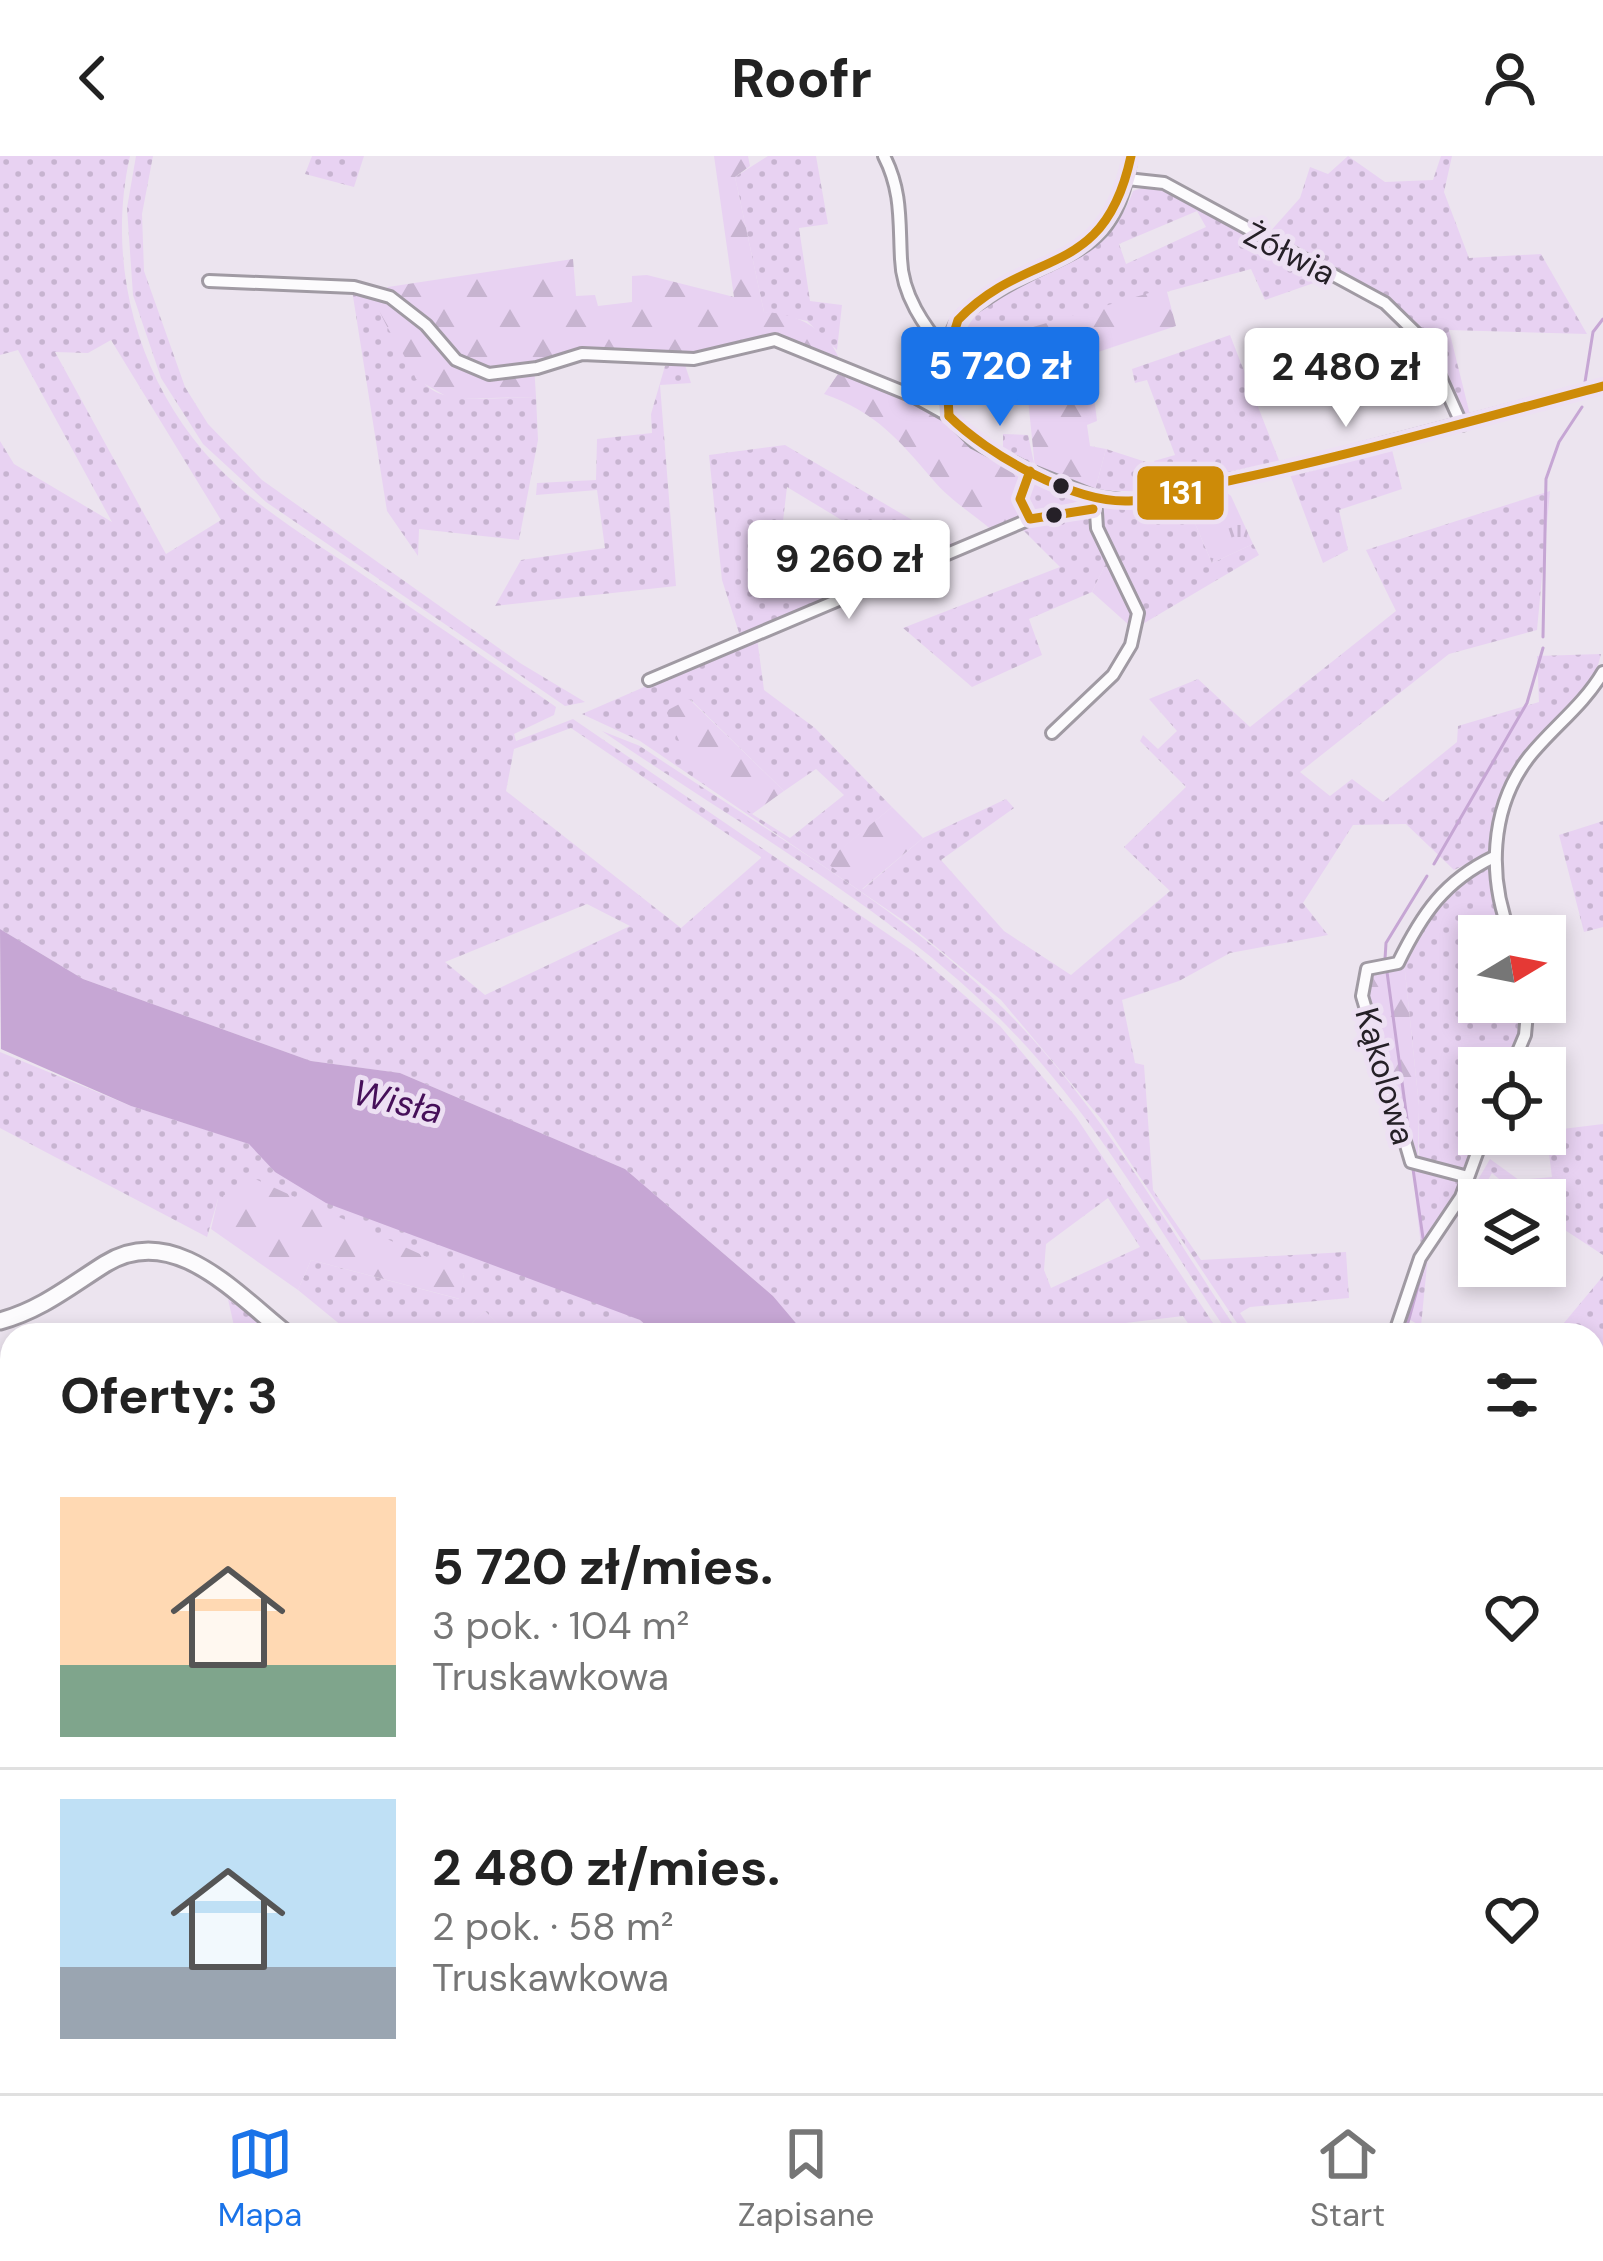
<!DOCTYPE html>
<html lang="pl">
<meta charset="utf-8">
<style>
body{margin:0;font-family:"DM Sans",sans-serif;background:#f2f2f2;color:#222;height:100vh;display:flex;flex-direction:column;font-size:45px;white-space:nowrap}
*{box-sizing:border-box;margin:0}
p{font-size:39px;color:#767676}
.icon{flex:none;width:66px;height:66px;fill:none;stroke:currentColor;stroke-width:2;stroke-linecap:round;stroke-linejoin:round}
.map{position:relative;flex:1;overflow:hidden}
.side{position:absolute;left:0px;top:1167px;width:1605px;height:771px;display:flex;flex-direction:column;background:#fff;border-radius:36px 36px 0 0;box-shadow:0 6px 18px #0003}
.side>*{flex:none}
.needle{width:78px;rotate:80deg}
.controls{position:absolute;left:1458px;top:759px;display:grid;gap:24px}
.controls a{display:grid;place-items:center;width:108px;height:108px;border-radius:0px;background:#fff;box-shadow:0 6px 18px #0003;font-size:60px}
.price{position:absolute;translate:-50% -102px;padding:0 27px;border-radius:12px;background:#fff;color:#222;font-size:39px;line-height:78px;filter:drop-shadow(0 3px 6px #0008)}
.price::after{content:'';position:absolute;left:50%;top:72px;width:36px;height:27px;margin-left:-18px;background:inherit;clip-path:polygon(0 0,100% 0,50% 100%)}
.price.current{background:#1a73e8;color:#fff}
ul{padding:0;list-style:none}
li{display:flex;align-items:center;gap:36px;height:300px;padding:0 60px}
li+li{border-top:3px solid #e0e0e0}
li span{display:grid;place-items:center;flex:none;width:336px;height:240px;border-radius:0px;color:#555}
li>.icon{margin-inline-start:auto}
span .icon{width:144px;height:144px;fill:#fffc;stroke-width:1}
li b{font-size:51px}
h2{display:flex;justify-content:space-between;align-items:center;height:144px;padding:0 60px;font-size:51px}
header{display:flex;justify-content:space-between;align-items:center;height:156px;padding:0 60px;background:#fff;font-size:54px;font-weight:700}
.tabs{display:flex;justify-content:space-around;align-items:center;height:168px;border-top:3px solid #e0e0e0;background:#fff;font-size:33px;color:#767676}
.tabs a{display:grid;justify-items:center;gap:6px}
.tabs .current{color:#1a73e8}
.map>svg:first-child{display:block}
.grass{fill:url(#grass-dots);fill-rule:evenodd}
.forest{fill:url(#forest-firs)}
.park{fill:url(#park-tufts)}
.pitch{fill:#e8d2f2}
.water{fill:#c6a6d4}
.lines{fill:none;stroke-linecap:round;stroke-linejoin:round}
.stream{stroke:#c6a6d4;stroke-width:3}
.canal{stroke:#c6a6d4;stroke-width:10}
.street-casing{stroke:#a09aa3;stroke-width:16}
.secondary-casing{stroke:#a09aa3;stroke-width:21}
.street{stroke:#fcfbfd;stroke-width:10}
.secondary{stroke:#fcfbfd;stroke-width:15}
.bus-1-casing{stroke:#ede0f3;stroke-width:18}
.bus-1{stroke:#cd8b08;stroke-width:9}
.bus-dot{fill:#252027;stroke:#ede0f3;stroke-width:4.5}
.labels{text-anchor:middle;stroke-width:10;stroke-linejoin:round;paint-order:stroke}
.street-label{font-size:33px;fill:#252027;stroke:#ede0f3}
.water-label{font-size:36px;font-style:italic;fill:#461059;stroke:#ede0f3}
.line-badge{stroke:#ede0f3;stroke-width:4.5}
.badge-label{font-size:33px;text-anchor:middle;font-weight:bold;fill:#fff}
</style>
<header><svg class="icon" aria-label="back" viewBox="0 0 24 24"><path d="M15 5l-7 7 7 7"/></svg>Roofr<svg class="icon" aria-label="person" viewBox="0 0 24 24"><circle cx="12" cy="8" r="4"/><path d="M4 21q1-7 8-7t8 7"/></svg></header>
<div class="map">
<svg width="1603" height="1937" viewBox="0 0 1603 1937">
<defs>
<pattern id="grass-dots" width="8" height="8" patternUnits="userSpaceOnUse" patternTransform="scale(3)"><rect width="8" height="8" fill="#e8d2f2"/><path d="M2 2h.1M6 6h.1" fill="none" stroke="#c7b4d0" stroke-width="1.8" stroke-linecap="round"/></pattern>
<pattern id="forest-firs" width="22" height="20" patternUnits="userSpaceOnUse" patternTransform="scale(3)"><rect width="22" height="20" fill="#e8d2f2"/><path d="M5 1l3.5 6h-7zM16 11l3.5 6h-7z" fill="#c7b4d0"/></pattern>
<pattern id="park-tufts" width="24" height="20" patternUnits="userSpaceOnUse" patternTransform="scale(3)"><rect width="24" height="20" fill="#e8d2f2"/><path d="M3 7l-1-3M5 7V3M7 7l1-3M15 17l-1-3M17 17v-4M19 17l1-3" fill="none" stroke="#c7b4d0"/></pattern>
</defs>
<rect width="100%" height="100%" fill="#ece4ef"/>
<g class="grass">
<path d="M 0,0 L 130,0 C 103,120 145,250 239,331 C 278,365 324,392 366,421 C 429,464 493,507 556,551 L 554,559 L 514,578 L 516,585 L 573,563 L 914,796 L 1000,870 L 1076,961 L 1221,1179 L 1196,1179 L 1183,1160 L 1076,1173 L 1075,1179 L 806,1179 L 773,1140 L 625,1013 L 400,917 L 311,905 L 83,823 L 0,773 L 0,285 L 14,308 L 112,366 L 18,194 L 0,199 ZM 111,184 L 221,364 L 166,398 L 55,196 L 88,197 ZM 571,572 L 761,701 L 761,702 L 681,772 L 506,635 L 514,593 ZM 587,748 L 630,770 L 485,839 L 445,806 ZM 1108,1042 L 1140,1091 L 1051,1132 L 1044,1114 L 1046,1088 Z"/>
<path d="M 136,0 L 153,0 L 142,58 L 144,115 L 185,231 L 208,268 L 262,324 L 520,507 L 585,546 L 565,550 L 266,346 L 203,288 L 161,222 L 133,139 L 127,52 Z"/>
<path d="M 312,0 L 364,0 L 354,31 L 305,18 Z"/>
<path d="M 768,0 L 816,0 L 828,68 L 799,72 L 810,145 L 842,149 L 837,194 L 807,165 L 764,156 L 735,21 Z"/>
<path d="M 1348,0 L 1385,26 L 1433,24 L 1441,0 L 1452,0 L 1444,36 L 1469,102 L 1541,98 L 1587,178 L 1449,174 L 1470,259 L 1463,256 C 1421,141 1366,132 1267,79 L 1300,42 L 1310,11 L 1328,18 Z"/>
<path d="M 1156,27 L 1331,121 L 1265,144 L 1251,113 L 1015,177 L 1013,170 L 960,188 C 985,109 1100,129 1133,35 ZM 1197,55 L 1206,71 L 1126,108 L 1119,88 Z"/>
<path d="M 352,134 L 376,141 C 433,246 410,246 536,241 L 538,284 L 519,384 L 419,373 L 418,400 L 387,355 Z"/>
<path d="M 1230,179 L 1280,307 L 1161,335 L 1154,305 L 1175,299 L 1147,224 L 1135,227 L 1132,213 Z"/>
<path d="M 685,209 L 691,227 L 660,229 L 676,430 L 495,450 L 521,404 L 605,392 L 597,334 L 536,339 L 537,327 L 596,324 L 597,283 L 652,277 L 651,258 L 665,210 Z"/>
<path d="M 1003,278 L 1028,279 L 1035,312 L 1003,295 Z"/>
<path d="M 785,289 L 958,391 L 916,409 L 787,331 L 779,399 L 852,437 L 741,483 L 722,424 L 709,299 Z"/>
<path d="M 1106,293 L 1146,306 L 1153,336 L 1095,334 Z"/>
<path d="M 1392,294 L 1402,333 L 1339,354 L 1348,394 L 1323,407 L 1289,316 Z"/>
<path d="M 1036,325 L 1058,332 L 1059,341 L 1065,335 L 1084,344 L 1034,357 L 1025,341 L 1028,329 Z"/>
<path d="M 1550,335 L 1537,474 L 1449,498 L 1300,616 L 1330,640 L 1352,623 L 1383,646 L 1457,586 L 1458,570 L 1539,546 L 1537,500 L 1601,498 C 1592,542 1555,560 1531,595 C 1511,627 1498,662 1487,698 L 1454,714 L 1406,668 L 1353,669 L 1303,747 L 1328,779 L 1230,797 L 1179,825 L 1122,844 L 1135,907 L 1144,909 L 1153,1034 L 1201,1104 L 1346,1096 L 1349,1142 L 1250,1151 L 1240,1157 L 1254,1179 L 1245,1179 L 1102,964 L 1001,844 L 907,767 L 640,585 L 582,558 L 757,482 L 764,534 L 815,572 L 892,651 L 826,706 L 863,733 L 923,682 L 1006,643 L 1014,652 L 941,704 L 1004,775 L 1071,819 L 1170,735 L 1124,691 L 1186,631 L 1140,585 L 1143,579 L 1158,593 L 1177,575 L 1149,543 L 1198,523 L 1250,571 L 1396,455 L 1366,394 ZM 690,543 L 784,635 L 816,613 L 844,639 L 790,682 L 752,658 Z"/>
<path d="M 1185,344 L 1212,407 L 1253,388 L 1259,399 L 1141,469 C 1136,429 1095,380 1101,351 Z"/>
<path d="M 1088,357 L 1108,403 L 1092,436 L 1029,463 L 1042,499 L 972,531 L 903,472 L 1060,411 L 1022,373 Z"/>
<path d="M 602,575 L 640,590 C 762,673 899,749 1004,853 C 1099,947 1166,1068 1240,1179 L 1229,1179 C 1159,1074 1095,959 1006,869 C 896,756 733,665 602,575 Z"/>
<path d="M 1603,665 L 1603,771 L 1584,776 L 1559,679 Z"/>
<path d="M 1487,708 L 1506,780 L 1479,780 L 1479,846 L 1525,846 L 1525,862 L 1507,912 L 1479,912 L 1479,978 L 1466,1015 L 1419,1004 L 1419,950 L 1404,806 L 1412,782 L 1440,740 Z"/>
<path d="M 0,896 L 131,950 L 250,988 L 275,1016 L 640,1164 L 657,1179 L 508,1179 L 485,1155 L 459,1179 L 353,1179 L 298,1134 L 311,1104 L 459,1143 L 464,1118 L 218,1043 L 207,1081 L 0,972 Z"/>
<path d="M 1603,968 L 1603,1099 L 1545,1061 L 1545,1044 L 1524,1044 L 1492,1017 L 1468,1060 L 1457,1060 L 1490,1003 L 1519,1024 L 1552,1021 L 1546,975 Z"/>
<path d="M 1412,1009 L 1460,1021 C 1461,1048 1437,1071 1421,1090 Z"/>
<path d="M 1424,1099 L 1428,1099 L 1421,1170 L 1403,1160 Z"/>
<path d="M 1603,1120 L 1603,1500 L 1596,1520 L 1603,1547 L 1603,1705 L 1593,1679 L 1593,1179 L 1554,1179 Z"/>
<path d="M 228,1143 L 275,1179 L 236,1179 Z"/>
<path d="M 12,1430 L 12,1520 L 0,1561 L 0,1454 Z"/>
<path d="M 146,1926 L 213,1926 L 208,1937 L 142,1937 Z"/>
<path d="M 701,1926 L 759,1926 L 759,1937 L 712,1937 Z"/>
<path d="M 784,1926 L 972,1926 L 971,1937 L 785,1937 Z"/>
<path d="M 1060,1926 L 1138,1926 L 1135,1937 L 1059,1937 Z"/>
<rect x="1425" y="1926" width="135" height="11"/>
</g>
<g class="forest">
<path d="M 714,0 L 748,0 L 750,10 L 735,21 L 764,156 C 798,157 832,175 841,209 L 774,181 L 680,200 L 632,197 L 534,208 L 536,241 L 451,243 L 416,223 C 406,197 379,166 376,141 L 388,131 L 573,103 L 576,140 L 595,139 L 598,150 L 632,146 L 632,120 L 647,119 L 734,141 Z"/>
<path d="M 1166,132 L 1176,170 L 1089,199 L 1097,265 L 1087,269 L 1090,290 L 1106,293 L 1095,334 L 1035,312 L 1022,184 L 952,199 L 976,179 L 1013,169 L 1016,176 Z"/>
<path d="M 838,218 L 929,252 L 974,293 L 1020,318 L 1015,343 L 1022,363 L 993,375 C 974,359 949,343 934,325 C 899,284 876,256 824,238 Z"/>
<path d="M 1108,403 L 1133,456 L 1130,470 L 1092,436 Z"/>
<path d="M 689,543 L 784,635 L 752,658 L 691,612 L 666,555 Z"/>
<path d="M 892,651 L 923,682 L 862,733 L 825,706 Z"/>
<path d="M 1404,806 L 1419,950 L 1418,1004 L 1408,994 L 1397,933 L 1366,847 L 1366,819 Z"/>
<path d="M 253,1022 L 464,1118 L 460,1143 L 311,1104 L 298,1134 L 211,1073 L 218,1043 Z"/>
</g>
<path class="park" d="M 1223,334 L 1231,340 L 1253,388 L 1212,407 L 1185,344 Z"/>
<path class="pitch" d="M 485,1155 L 508,1179 L 459,1179 Z"/>
<g class="water">
<path d="M 0,773 L 83,823 L 311,905 L 400,917 L 625,1013 L 773,1140 L 806,1179 L 657,1179 L 640,1164 L 326,1047 L 275,1016 L 249,988 L 131,950 L 1,893 Z"/>
<path d="M 1593,1742 L 1603,1757 L 1603,1937 L 1588,1937 L 1587,1926 L 1593,1926 Z"/>
<path d="M 972,1926 L 1060,1926 L 1059,1937 L 971,1937 Z"/>
</g>
<g class="lines">
<g class="stream">
<path d="M 1585,226 L 1593,176 L 1603,163"/>
<path d="M 1543,481 L 1546,323 L 1559,286 L 1582,251"/>
<path d="M 1434,708 L 1527,547 L 1543,492"/>
<path d="M 1385,803 L 1386,787 L 1427,720"/>
<path d="M 1387,816 L 1410,985"/>
<path d="M 1413,1013 L 1423,1082"/>
<path d="M 1407,1170 L 1426,1101"/>
</g>
<path class="canal" d="M 1593,1225 L 1603,1213"/>
<g class="street-casing">
<g id="street">
<path d="M 884,0 C 902,35 899,65 901,103 C 902,139 924,170 946,196"/>
<path d="M 1127,23 L 1164,27 L 1385,147 L 1424,185 L 1462,269"/>
<path d="M 209,125 L 354,131 L 390,141 L 426,169 L 456,204 L 489,218 L 537,212 L 582,198 L 694,203 L 775,184 L 913,240 L 949,260 L 975,286 L 1030,315 L 1095,341 L 1129,345 L 1302,309 L 1603,230"/>
<path d="M 949,260 C 947,230 940,197 955,169 C 962,156 978,148 990,140 C 1066,90 1116,104 1131,0"/>
<path d="M 1030,315 L 1020,343 L 1030,363 L 1093,353"/>
<path d="M 649,524 L 1030,363"/>
<path d="M 1052,577 L 1113,519 L 1131,489 L 1138,457 L 1097,372 L 1095,341"/>
<path d="M 1511,780 C 1488,723 1489,653 1529,601 C 1553,571 1583,550 1603,516"/>
<path d="M 1511,912 L 1525,879 L 1528,846"/>
<path d="M 1468,1021 L 1411,1006 L 1362,840 L 1367,813 L 1398,807 C 1422,758 1444,725 1494,701"/>
<path d="M 1396,1173 L 1420,1102 L 1461,1041 L 1484,978"/>
<path d="M 0,1864 L 12,1863"/>
<path d="M 28,1926 L 35,1937"/>
<path d="M 619,1926 L 629,1937"/>
</g>
</g>
<g class="secondary-casing">
<g id="secondary">
<path d="M 0,1165 C 41,1154 70,1130 105,1108 C 174,1065 237,1139 288,1179"/>
<path d="M 1,1937 L 12,1919"/>
</g>
</g>
<use href="#street" class="street"/>
<use href="#secondary" class="secondary"/>
<g class="bus-1-casing">
<g id="bus-1">
<path d="M 949,260 C 987,298 1073,347 1129,345 C 1164,344 1202,330 1237,323 C 1360,297 1481,262 1603,230"/>
<path d="M 949,260 L 946,202 L 958,164 C 1029,90 1104,126 1131,0"/>
<path d="M 1030,315 L 1020,343 L 1030,363 L 1093,353"/>
</g>
</g>
<use href="#bus-1" class="bus-1"/>
</g>
<g class="bus-dot">
<circle cx="1061" cy="330" r="10"/>
<circle cx="1054" cy="359" r="10"/>
</g>
<g class="labels">
<g class="street-label">
<text transform="translate(1290 97) rotate(27)" y="12">Żółwia</text>
<text transform="translate(1386 920) rotate(74)" y="12">Kąkolowa</text>
</g>
<g class="water-label">
<text transform="translate(398 945) rotate(13)" y="13">Wisła</text>
</g>
</g>
<rect class="line-badge" x="1135" y="308" width="91" height="58" rx="12" fill="#cd8b08"/>
<g class="badge-label">
<text x="1181" y="348">131</text>
</g>
</svg>
<div class="controls">
<a><svg class="needle" viewBox="-14 -14 28 28"><path d="M0-13l5 13h-10z" fill="#e53935"/><path d="M0 13l5-13h-10z" fill="#767676"/></svg></a>
<a><svg class="icon" aria-label="locate" viewBox="0 0 24 24"><circle cx="12" cy="12" r="6"/><path d="M12 2v4M12 18v4M2 12h4M18 12h4"/></svg></a>
<a><svg class="icon" aria-label="layers" viewBox="0 0 24 24"><path d="M12 4l9 5-9 5-9-5zM3 14l9 5 9-5"/></svg></a>
</div>
<b class="price current" style="left:1000px;top:273px">5 720 zł</b>
<b class="price" style="left:1346px;top:274px">2 480 zł</b>
<b class="price" style="left:849px;top:466px">9 260 zł</b>
<section class="side">
<h2>Oferty: 3<svg class="icon" aria-label="filters" viewBox="0 0 24 24"><path d="M4 7h16M4 17h16"/><circle cx="9" cy="7" r="2"/><circle cx="15" cy="17" r="2"/></svg></h2>
<ul>
<li><span style="background:linear-gradient(#ffd9b3 70%,#7fa58c 0)"><svg class="icon" aria-label="home" viewBox="0 0 24 24"><path d="M3 11l9-7 9 7M6 9v11h12V9"/></svg></span><div><b>5 720 zł/mies.</b><p>3 pok. · 104 m²</p><p>Truskawkowa</p></div><svg class="icon" aria-label="heart" viewBox="0 0 24 24"><path d="M12 20l-8-8c-3-5 5-10 8-4 3-6 11-1 8 4z"/></svg></li>
<li><span style="background:linear-gradient(#bfe0f5 70%,#9aa5b1 0)"><svg class="icon" aria-label="home" viewBox="0 0 24 24"><path d="M3 11l9-7 9 7M6 9v11h12V9"/></svg></span><div><b>2 480 zł/mies.</b><p>2 pok. · 58 m²</p><p>Truskawkowa</p></div><svg class="icon" aria-label="heart" viewBox="0 0 24 24"><path d="M12 20l-8-8c-3-5 5-10 8-4 3-6 11-1 8 4z"/></svg></li>
</ul>
</section>
</div>
<nav class="tabs">
<a class="current"><svg class="icon" aria-label="map" viewBox="0 0 24 24"><path d="M3 6l6-2 6 2 6-2v14l-6 2-6-2-6 2zM9 4v14M15 6v14"/></svg>Mapa</a>
<a><svg class="icon" aria-label="saved" viewBox="0 0 24 24"><path d="M7 4h10v16l-5-4-5 4z"/></svg>Zapisane</a>
<a><svg class="icon" aria-label="home" viewBox="0 0 24 24"><path d="M3 11l9-7 9 7M6 9v11h12V9"/></svg>Start</a>
</nav>
